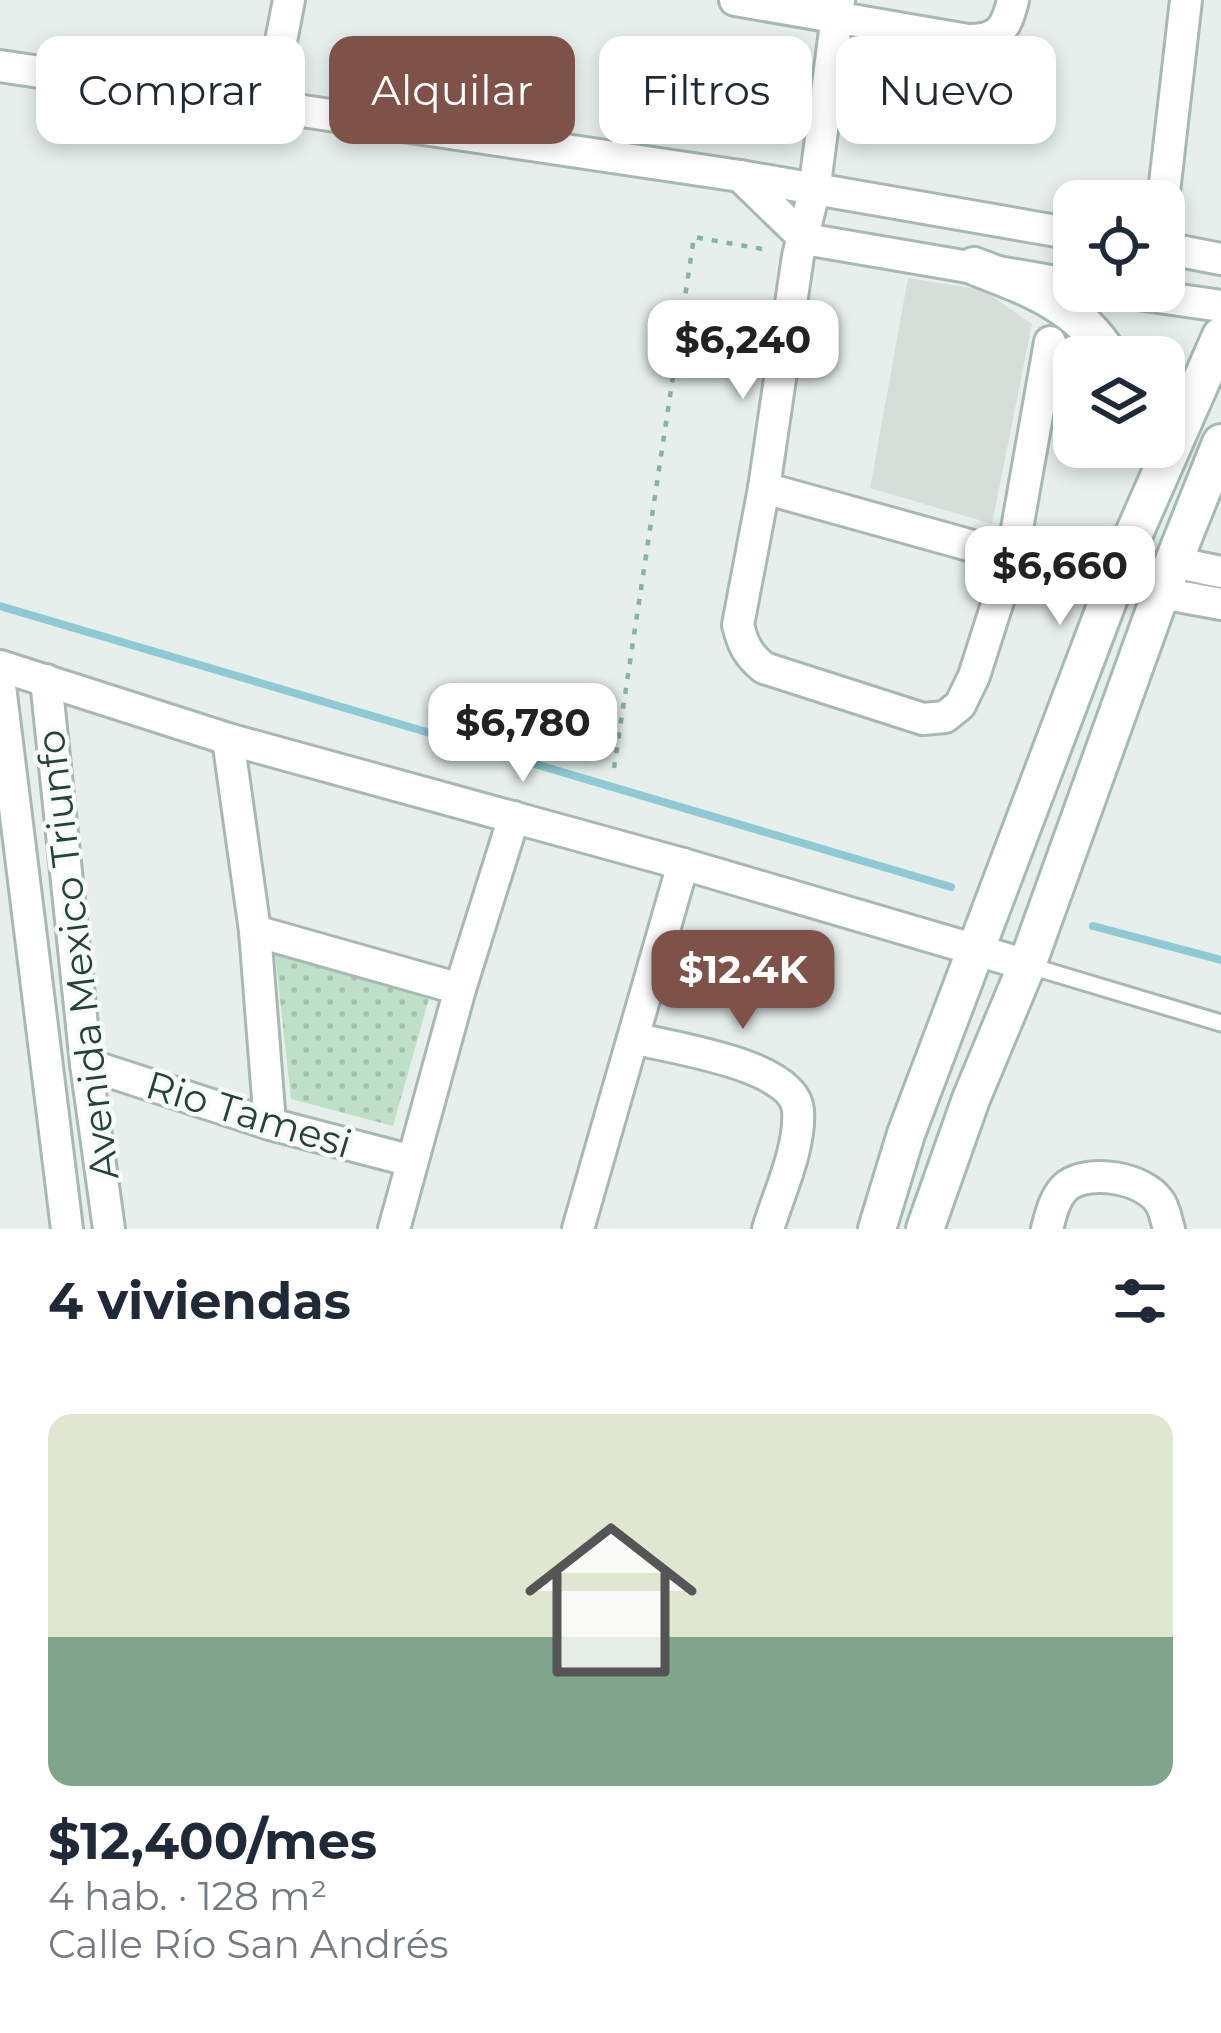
<!DOCTYPE html>
<html lang="es">
<meta charset="utf-8">
<style>
body{margin:0;font-family:Montserrat,sans-serif;background:#f6f6f7;color:#1f2937;height:100vh;display:flex;flex-direction:column;font-size:45px;white-space:nowrap}
*{box-sizing:border-box;margin:0}
p{font-size:39px;color:#747a83}
.icon{flex:none;width:66px;height:66px;fill:none;stroke:currentColor;stroke-width:2;stroke-linecap:round;stroke-linejoin:round}
.map{position:relative;height:1229px;overflow:hidden}
.sheet{display:flex;flex-direction:column;background:#fff;flex:1}
.sheet>*{flex:none}
.hud{position:absolute;left:36px;top:36px;width:1149px;height:108px;display:flex;gap:24px}
.fabs{position:absolute;left:1053px;top:180px;display:grid;gap:24px}
.fabs a{display:grid;place-items:center;width:132px;height:132px;border-radius:24px;background:#fff;box-shadow:0 6px 18px #0003;font-size:60px}
.price{position:absolute;translate:-50% -102px;padding:0 27px;border-radius:24px;background:#fff;color:#222;font-size:39px;line-height:78px;filter:drop-shadow(0 3px 6px #0008)}
.price::after{content:'';position:absolute;left:50%;top:72px;width:36px;height:27px;margin-left:-18px;background:inherit;clip-path:polygon(0 0,100% 0,50% 100%)}
.price.current{background:#7f5249;color:#fff}
ul{padding:0;list-style:none}
li{display:grid;align-content:center;gap:24px;height:636px;padding:0 48px}
li span{display:grid;place-items:center;height:372px;border-radius:24px;color:#555}
li>.icon{margin-inline-start:auto}
span .icon{width:216px;height:216px;fill:#fffc;stroke-width:1}
li b{font-size:51px}
h2{display:flex;justify-content:space-between;align-items:center;height:144px;padding:0 48px;font-size:51px}
.chip{padding:0 42px;border-radius:24px;background:#fff;box-shadow:0 6px 18px #0003;font-size:42px;line-height:108px}
.chip.current{background:#7f5249;color:#fff}
.map>svg:first-child{display:block}
.built{fill:#d4dfda}
.park{fill:url(#park-dots)}
.lines{fill:none;stroke-linecap:round;stroke-linejoin:round}
.stream{stroke:#8ec9d4;stroke-width:8}
.service-casing{stroke:#a8b8b2;stroke-width:21}
.minor-casing{stroke:#a8b8b2;stroke-width:36}
.secondary-casing{stroke:#a4bbb3;stroke-width:42}
.path{stroke:#86b3a5;stroke-width:4.5;stroke-dasharray:6 9;stroke-linecap:butt}
.service{stroke:#fff;stroke-width:15}
.minor{stroke:#fff;stroke-width:30}
.secondary{stroke:#fff;stroke-width:36}
.labels{text-anchor:middle;stroke-width:9;stroke-linejoin:round;paint-order:stroke}
.street-label{font-size:39px;fill:#24423a;stroke:#f7fbf9}
</style>
<div class="map">
<svg width="1221" height="1229" viewBox="0 0 1221 1229">
<defs>
<pattern id="park-dots" width="8" height="8" patternUnits="userSpaceOnUse" patternTransform="scale(3)"><rect width="8" height="8" fill="#bfe0c8"/><path d="M2 2h.1M6 6h.1" fill="none" stroke="#a4c1ad" stroke-width="1.8" stroke-linecap="round"/></pattern>
</defs>
<rect width="100%" height="100%" fill="#e6efeb"/>
<path class="built" d="M 908,278 L 983,290 L 1032,324 L 992,524 L 870,488 Z"/>
<path class="park" d="M 275,953 L 430,995 L 393,1126 L 291,1099 Z"/>
<g class="lines">
<g class="stream">
<path d="M 0,606 L 951,887"/>
<path d="M 1093,926 L 1221,960"/>
</g>
<g class="service-casing">
<path id="service" d="M 1027,965 L 1221,1023"/>
</g>
<g class="minor-casing">
<g id="minor">
<path d="M 735,0 L 968,40 C 999,40 1006,29 1013,0"/>
<path d="M 839,0 L 814,192 L 798,256 L 764,488 L 738,625 C 743,645 748,655 764,668 L 923,719 L 945,717 L 960,705 L 974,676 L 1012,557 L 1050,342"/>
<path d="M 0,66 L 740,176 L 1074,234"/>
<path d="M 269,103 L 289,0"/>
<path d="M 740,176 L 805,239 L 1074,285"/>
<path d="M 1163,201 L 1186,0"/>
<path d="M 1164,248 L 1221,259"/>
<path d="M 1116,291 L 1221,306"/>
<path d="M 764,488 L 1012,557"/>
<path d="M 1173,562 L 1221,572"/>
<path d="M 1161,593 L 1221,604"/>
<path d="M 0,666 L 228,739 L 683,864 L 1027,965"/>
<path d="M 46,680 L 86,1064 L 109,1229"/>
<path d="M 0,686 L 67,1229"/>
<path d="M 228,739 L 255,931 L 270,1124"/>
<path d="M 255,931 L 460,989"/>
<path d="M 633,1038 C 671,1048 794,1064 798,1110 C 801,1147 779,1193 768,1229"/>
<path d="M 86,1064 L 270,1124 L 412,1161"/>
<path d="M 394,1229 L 460,989 L 514,817"/>
<path d="M 578,1229 L 683,864"/>
<path d="M 1047,1229 C 1051,1214 1055,1195 1068,1185 C 1091,1169 1143,1178 1159,1201 C 1165,1209 1166,1220 1169,1229"/>
</g>
</g>
<g class="secondary-casing">
<g id="secondary">
<path d="M 974,266 C 1028,287 1078,304 1110,357"/>
<path d="M 877,1229 L 906,1134 L 1129,545 L 1221,336"/>
<path d="M 925,1229 L 971,1099 L 1027,965 L 1161,593 L 1221,443"/>
</g>
</g>
<path class="path" d="M 614,768 L 694,237 L 768,250"/>
<use href="#service" class="service"/>
<use href="#minor" class="minor"/>
<use href="#secondary" class="secondary"/>
</g>
<g class="labels">
<g class="street-label">
<text transform="translate(77 955) rotate(-97)" y="14">Avenida Mexico Triunfo</text>
<text transform="translate(249 1114) rotate(17)" y="14">Rio Tamesi</text>
</g>
</g>
</svg>
<div class="fabs">
<a><svg class="icon" aria-label="locate" viewBox="0 0 24 24"><circle cx="12" cy="12" r="6"/><path d="M12 2v4M12 18v4M2 12h4M18 12h4"/></svg></a>
<a><svg class="icon" aria-label="layers" viewBox="0 0 24 24"><path d="M12 4l9 5-9 5-9-5zM3 14l9 5 9-5"/></svg></a>
</div>
<b class="price" style="left:743px;top:402px">$6,240</b>
<b class="price" style="left:1060px;top:628px">$6,660</b>
<b class="price" style="left:523px;top:785px">$6,780</b>
<b class="price current" style="left:743px;top:1032px">$12.4K</b>
<div class="hud">
<a class="chip">Comprar</a>
<a class="chip current">Alquilar</a>
<a class="chip">Filtros</a>
<a class="chip">Nuevo</a>
</div>
</div>
<section class="sheet">
<h2>4 viviendas<svg class="icon" aria-label="filters" viewBox="0 0 24 24"><path d="M4 7h16M4 17h16"/><circle cx="9" cy="7" r="2"/><circle cx="15" cy="17" r="2"/></svg></h2>
<ul>
<li><span style="background:linear-gradient(#dfe7d0 60%,#7fa58c 0)"><svg class="icon" aria-label="home" viewBox="0 0 24 24"><path d="M3 11l9-7 9 7M6 9v11h12V9"/></svg></span><div><b>$12,400/mes</b><p>4 hab. · 128 m²</p><p>Calle Río San Andrés</p></div></li>
</ul>
</section>
